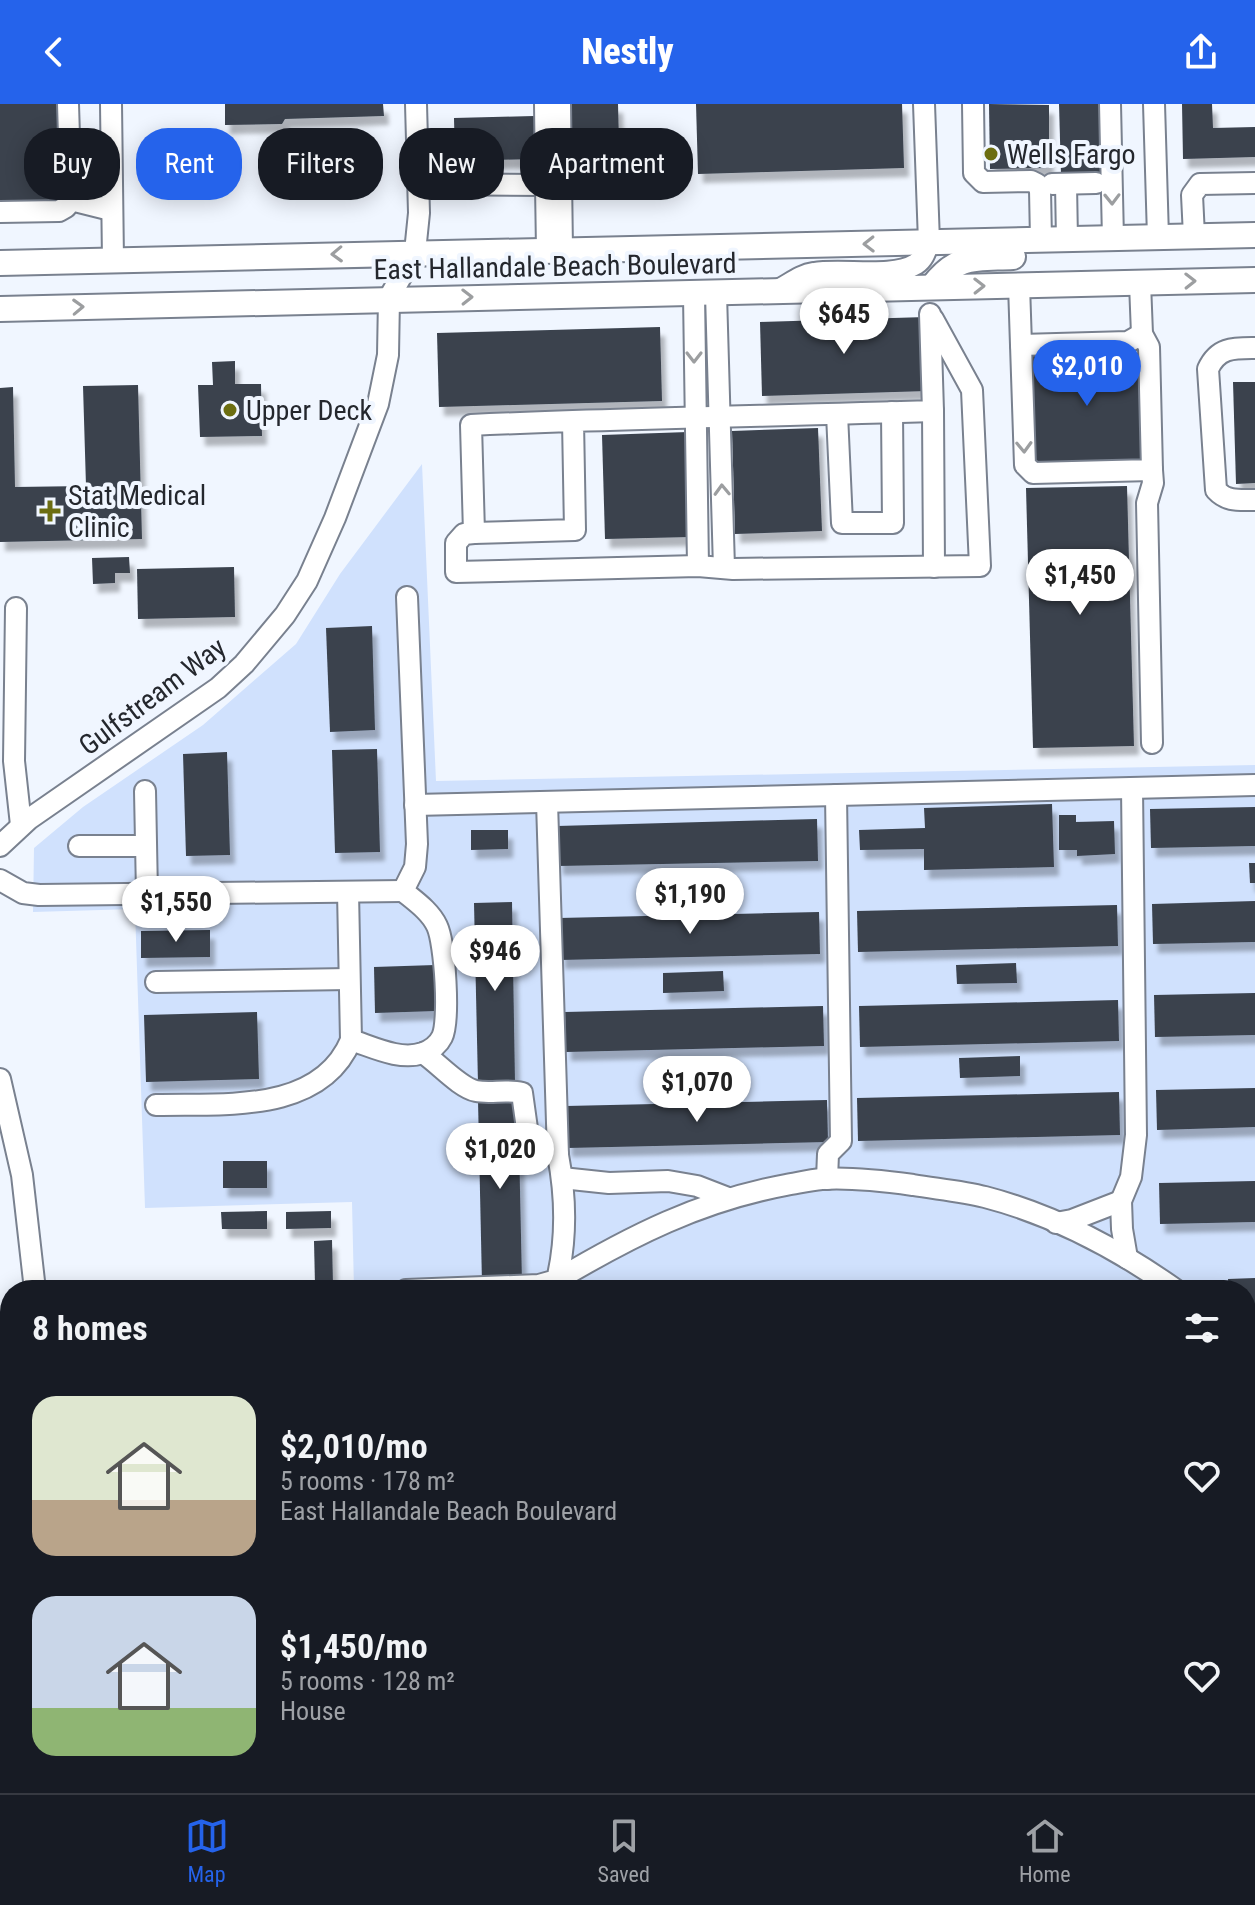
<!DOCTYPE html>
<meta charset="utf-8">
<style>
body{margin:0;font-family:"Roboto Condensed",sans-serif;background:#242831;color:#f1f3f6;height:100vh;display:flex;flex-direction:column;font-size:30px;white-space:nowrap}
*{box-sizing:border-box;margin:0}
p{font-size:26px;color:#9ea1a6}
.icon{flex:none;width:44px;height:44px;fill:none;stroke:currentColor;stroke-width:2;stroke-linecap:round;stroke-linejoin:round}
.map{position:relative;flex:1;overflow:hidden}
.sheet{position:absolute;left:0px;top:1176px;width:1256px;height:514px;display:flex;flex-direction:column;background:#171b24;border-radius:32px 32px 0 0;box-shadow:0 4px 20px #0003}
.sheet>*{flex:none}
.hud{position:absolute;left:24px;top:24px;width:800px;height:72px;display:flex;gap:16px}
.price{position:absolute;translate:-50% -68px;padding:0 18px;border-radius:28px;background:#fff;color:#222;font-size:26px;line-height:52px;filter:drop-shadow(0 2px 4px #0008)}
.price::after{content:'';position:absolute;left:50%;top:48px;width:24px;height:18px;margin-left:-12px;background:inherit;clip-path:polygon(0 0,100% 0,50% 100%)}
.price.selected{background:#2563eb;color:#fff}
ul{padding:0;list-style:none}
li{display:flex;align-items:center;gap:24px;height:200px;padding:0 32px}
li span{display:grid;place-items:center;flex:none;width:224px;height:160px;border-radius:24px;color:#555}
li>.icon{margin-inline-start:auto}
span .icon{width:96px;height:96px;fill:#fffc;stroke-width:1}
li b{font-size:34px}
h2{display:flex;justify-content:space-between;align-items:center;height:96px;padding:0 32px;font-size:34px}
.pill{padding:0 28px;border-radius:32px;background:#171b24;box-shadow:0 4px 20px #0003;font-size:28px;line-height:72px}
.pill.selected{background:#2563eb;color:#fff}
header{display:flex;justify-content:space-between;align-items:center;height:104px;padding:0 32px;background:#2563eb;color:#fff;font-size:36px;font-weight:800}
.dock{display:flex;justify-content:space-around;align-items:center;height:112px;border-top:2px solid #363941;background:#171b24;font-size:22px;color:#9ea1a6}
.dock a{display:grid;justify-items:center;gap:4px}
.dock .selected{color:#2563eb}
.map>svg:first-child{display:block}
.green{fill:#d0e1fd}
.water{fill:#9abbf5}
.building{fill:#3a424e;filter:url(#shadow)}
.lines{fill:none;stroke-linecap:round;stroke-linejoin:round}
.minor-casing{stroke:#79818f;stroke-width:24}
.major-casing{stroke:#79818f;stroke-width:28}
.minor{stroke:#fff;stroke-width:20}
.major{stroke:#fff;stroke-width:24}
.oneway{stroke:#9c9ea0}
.poi-dot{fill:#6c6e11;stroke:#f0f6ff;stroke-width:3}
.labels{text-anchor:middle;stroke-width:8;stroke-linejoin:round;paint-order:stroke}
.poi-label{font-size:28px;fill:#24272d;stroke:#f0f6ff;text-anchor:start}
.street-label{font-size:28px;fill:#24272d;stroke:#f0f6ff}
</style>
<header><svg class="icon" aria-label="back" viewBox="0 0 24 24"><path d="M15 5l-7 7 7 7"/></svg>Nestly<svg class="icon" aria-label="share" viewBox="0 0 24 24"><path d="M12 15V3M7 8l5-5 5 5M5 13v7h14v-7"/></svg></header>
<div class="map">
<svg width="1255" height="1689" viewBox="0 0 1255 1689">
<defs>
<filter id="shadow"><feDropShadow dx="5" dy="9" stdDeviation="2" flood-color="#0004"/></filter>
</defs>
<rect width="100%" height="100%" fill="#f0f6ff"/>
<path class="green" d="M 422,360 L 436,677 L 1255,661 L 1255,1689 L 367,1689 L 367,1680 L 1246,1680 L 1246,1186 L 354,1186 L 352,1098 L 145,1104 L 135,805 L 33,808 L 34,744 L 83,703 L 203,621 L 296,540 L 340,470 Z"/>
<rect class="water" x="641" y="1680" width="457" height="9"/>
<g class="building">
<path d="M 0,0 L 58,0 L 60,96 L 0,98 Z"/>
<path d="M 225,0 L 383,0 L 384,12 L 285,15 L 282,20 L 225,21 Z"/>
<path d="M 571,0 L 618,0 L 620,77 L 573,79 Z"/>
<path d="M 696,0 L 902,0 L 904,64 L 698,70 Z"/>
<path d="M 989,0 L 1049,1 L 1049,64 L 990,65 Z"/>
<path d="M 1059,0 L 1104,0 L 1105,71 L 1061,71 Z"/>
<path d="M 1182,0 L 1212,0 L 1213,24 L 1255,23 L 1255,53 L 1183,55 Z"/>
<path d="M 534,12 L 535,55 L 455,57 L 454,14 Z"/>
<path d="M 926,213 L 928,287 L 762,292 L 760,218 Z"/>
<path d="M 660,223 L 662,297 L 439,303 L 437,229 Z"/>
<path d="M 1139,249 L 1142,356 L 1035,358 L 1032,252 Z"/>
<path d="M 235,257 L 235,280 L 261,280 L 262,332 L 200,333 L 198,281 L 213,281 L 212,258 Z"/>
<path d="M 1233,278 L 1255,278 L 1255,379 L 1236,380 Z"/>
<path d="M 138,281 L 142,435 L 0,438 L 0,284 L 13,283 L 15,383 L 86,382 L 83,282 Z"/>
<path d="M 818,324 L 822,427 L 735,430 L 732,327 Z"/>
<path d="M 688,328 L 691,433 L 605,435 L 602,331 Z"/>
<path d="M 1127,382 L 1134,642 L 1033,644 L 1026,384 Z"/>
<path d="M 129,453 L 130,469 L 115,469 L 115,479 L 93,480 L 92,454 Z"/>
<path d="M 234,463 L 235,513 L 138,515 L 137,465 Z"/>
<path d="M 372,522 L 375,626 L 330,628 L 326,524 Z"/>
<path d="M 377,645 L 380,748 L 335,749 L 332,646 Z"/>
<path d="M 227,648 L 230,751 L 186,752 L 183,650 Z"/>
<path d="M 1052,700 L 1054,763 L 924,766 L 924,745 L 860,746 L 859,726 L 925,724 L 924,704 Z"/>
<path d="M 1255,703 L 1255,742 L 1151,744 L 1150,705 Z"/>
<path d="M 1059,711 L 1076,711 L 1076,718 L 1114,717 L 1115,750 L 1077,752 L 1077,746 L 1059,746 Z"/>
<path d="M 817,715 L 818,757 L 558,762 L 557,722 Z"/>
<path d="M 471,726 L 508,726 L 508,745 L 471,746 Z"/>
<path d="M 1249,759 L 1255,759 L 1255,779 L 1250,779 Z"/>
<path d="M 722,773 L 722,793 L 661,795 L 660,775 Z"/>
<path d="M 1255,797 L 1255,838 L 1153,840 L 1152,800 Z"/>
<path d="M 512,798 L 515,979 L 478,980 L 474,799 Z"/>
<path d="M 1117,801 L 1118,842 L 858,848 L 857,807 Z"/>
<path d="M 819,808 L 820,850 L 560,856 L 559,814 Z"/>
<path d="M 210,826 L 210,853 L 141,854 L 141,827 Z"/>
<path d="M 1016,859 L 1017,879 L 957,880 L 956,861 Z"/>
<path d="M 435,861 L 436,907 L 375,909 L 374,863 Z"/>
<path d="M 723,867 L 724,887 L 663,889 L 663,869 Z"/>
<path d="M 1255,889 L 1255,931 L 1155,933 L 1154,891 Z"/>
<path d="M 1118,896 L 1119,937 L 860,943 L 859,902 Z"/>
<path d="M 823,902 L 824,942 L 566,948 L 565,908 Z"/>
<path d="M 257,908 L 259,975 L 146,978 L 144,911 Z"/>
<path d="M 1020,952 L 1020,972 L 960,974 L 959,954 Z"/>
<path d="M 725,961 L 726,981 L 665,983 L 664,963 Z"/>
<path d="M 1255,984 L 1255,1023 L 1157,1026 L 1156,986 Z"/>
<path d="M 1119,988 L 1120,1031 L 858,1037 L 857,994 Z"/>
<path d="M 518,995 L 522,1178 L 482,1179 L 478,996 Z"/>
<path d="M 827,996 L 828,1038 L 567,1044 L 566,1002 Z"/>
<rect x="223" y="1057" width="44" height="27"/>
<path d="M 1255,1077 L 1255,1118 L 1160,1120 L 1159,1079 Z"/>
<path d="M 267,1107 L 267,1125 L 222,1125 L 221,1108 Z"/>
<path d="M 331,1107 L 331,1124 L 286,1125 L 286,1108 Z"/>
<path d="M 332,1136 L 333,1181 L 315,1181 L 314,1137 Z"/>
<path d="M 1255,1174 L 1255,1212 L 1246,1212 L 1246,1186 L 1229,1186 L 1228,1175 Z"/>
</g>
<g class="lines">
<g class="minor-casing">
<g id="minor">
<path d="M 111,0 L 113,156"/>
<path d="M 560,0 L 562,145"/>
<path d="M 973,0 L 974,69 L 983,78 L 1031,77 L 1037,80 L 1040,86 L 1041,136"/>
<path d="M 1110,0 L 1113,135"/>
<path d="M 1154,0 L 1158,133"/>
<path d="M 418,80 L 546,81 L 545,0"/>
<path d="M 1052,80 L 1096,79"/>
<path d="M 1066,80 L 1067,136"/>
<path d="M 71,96 L 111,106"/>
<path d="M 0,108 L 59,107 L 66,103 L 71,96 L 68,0"/>
<path d="M 1194,132 L 1192,91 L 1200,80 L 1255,79"/>
<path d="M 547,146 L 546,81 L 557,81"/>
<path d="M 1019,181 L 1025,361 L 1033,369 L 1152,366 L 1149,243 L 1142,230 L 1140,179"/>
<path d="M 774,188 C 788,182 799,171 814,169 C 843,164 892,175 916,160 C 924,155 926,146 929,138 L 924,0"/>
<path d="M 716,190 L 724,464"/>
<path d="M 694,191 L 698,462"/>
<path d="M 1021,241 L 1128,238 L 1142,230"/>
<path d="M 1255,244 C 1234,244 1218,243 1208,265 L 1216,386 C 1227,398 1239,396 1255,396"/>
<path d="M 933,307 L 934,463"/>
<path d="M 837,310 L 842,419 L 893,419 L 892,308"/>
<path d="M 573,317 L 575,426 L 474,429 L 471,321 C 625,314 779,312 933,307 L 930,210"/>
<path d="M 474,429 L 464,430 L 456,439 L 456,468 L 698,462 L 733,465 L 980,462 L 972,286 L 933,215"/>
<path d="M 16,504 L 14,657 L 21,721"/>
<path d="M 1152,639 L 1147,399 L 1153,379 L 1152,366"/>
<path d="M 145,687 L 147,790"/>
<path d="M 415,701 L 1255,681"/>
<path d="M 0,742 L 29,715 L 218,584 L 244,560 L 285,511 L 307,477 L 335,414 L 378,300 L 388,251 L 389,194 L 415,148 L 419,109 L 416,0"/>
<path d="M 79,742 L 146,742"/>
<path d="M 0,776 L 23,789 L 39,791 L 403,787"/>
<path d="M 156,878 L 349,875"/>
<path d="M 351,936 C 373,943 400,957 423,949 C 431,946 438,941 442,933 C 450,917 445,839 437,822 C 430,807 415,797 403,787 L 415,763 L 417,740 L 407,493"/>
<path d="M 423,949 C 438,959 460,984 476,987 C 491,990 506,985 522,989 L 529,1039 L 541,1049 L 558,1051"/>
<path d="M 0,975 L 22,1071 L 35,1186"/>
<path d="M 156,1001 C 221,999 320,1011 351,936 L 348,788"/>
<path d="M 562,1074 L 609,1079 L 668,1077 L 697,1082 L 728,1094"/>
<path d="M 827,1075 L 828,1050 L 841,1037 L 836,691"/>
<path d="M 1056,1119 L 1072,1116 L 1121,1097"/>
<path d="M 1127,1154 L 1122,1125 L 1121,1097 L 1131,1073 L 1136,1031 L 1132,684"/>
<path d="M 557,1176 C 631,1132 700,1097 786,1081 C 798,1079 810,1076 822,1075 C 852,1073 884,1077 913,1081 C 937,1085 962,1087 985,1093 C 1054,1111 1118,1145 1176,1186"/>
<path d="M 406,1186 L 539,1181 L 557,1176 C 567,1134 566,1093 558,1051 L 547,698"/>
<path d="M 1246,1239 L 1255,1247"/>
<path d="M 0,1409 L 10,1409"/>
</g>
</g>
<g class="major-casing">
<g id="major">
<path d="M 0,159 L 1255,131"/>
<path d="M 932,183 C 957,150 975,155 1013,153"/>
<path d="M 0,205 L 1255,176"/>
</g>
</g>
<use href="#minor" class="minor"/>
<use href="#major" class="major"/>
</g>
<defs><path id="oneway-chevron" d="M-2-3.5L2.5 0L-2 3.5" fill="none" stroke-width="1.6" stroke-linecap="round" stroke-linejoin="round" transform="scale(2)"/></defs>
<g class="oneway">
<use href="#oneway-chevron" transform="translate(1112 95) rotate(89)"/>
<use href="#oneway-chevron" transform="translate(869 140) rotate(179)"/>
<use href="#oneway-chevron" transform="translate(337 150) rotate(178)"/>
<use href="#oneway-chevron" transform="translate(1190 177) rotate(-1)"/>
<use href="#oneway-chevron" transform="translate(979 182) rotate(-1)"/>
<use href="#oneway-chevron" transform="translate(467 193) rotate(-1)"/>
<use href="#oneway-chevron" transform="translate(78 203) rotate(-2)"/>
<use href="#oneway-chevron" transform="translate(694 253) rotate(90)"/>
<use href="#oneway-chevron" transform="translate(1024 343) rotate(88)"/>
<use href="#oneway-chevron" transform="translate(722 386) rotate(-92)"/>
</g>
<g class="poi-dot">
<circle cx="991" cy="50" r="8"/>
<circle cx="230" cy="306" r="8"/>
<path d="M46 395h8v8h8v8h-8v8h-8v-8h-8v-8h8z"/>
</g>
<g class="labels">
<g class="poi-label">
<text x="1007" y="60">Wells Fargo</text>
<text x="246" y="316">Upper Deck</text>
<text x="68" y="401">Stat Medical<tspan x="68" dy="32">Clinic</tspan></text>
</g>
<g class="street-label">
<text transform="translate(555 162) rotate(-1)" y="10">East Hallandale Beach Boulevard</text>
<text transform="translate(152 592) rotate(-37)" y="10">Gulfstream Way</text>
</g>
</g>
</svg>
<b class="price" style="left:844px;top:252px">$645</b>
<b class="price selected" style="left:1087px;top:304px">$2,010</b>
<b class="price" style="left:1080px;top:513px">$1,450</b>
<b class="price" style="left:690px;top:832px">$1,190</b>
<b class="price" style="left:176px;top:840px">$1,550</b>
<b class="price" style="left:495px;top:889px">$946</b>
<b class="price" style="left:697px;top:1020px">$1,070</b>
<b class="price" style="left:500px;top:1087px">$1,020</b>
<div class="hud">
<a class="pill">Buy</a>
<a class="pill selected">Rent</a>
<a class="pill">Filters</a>
<a class="pill">New</a>
<a class="pill">Apartment</a>
</div>
<section class="sheet">
<h2>8 homes<svg class="icon" aria-label="filters" viewBox="0 0 24 24"><path d="M4 7h16M4 17h16"/><circle cx="9" cy="7" r="2"/><circle cx="15" cy="17" r="2"/></svg></h2>
<ul>
<li><span style="background:linear-gradient(#dfe7d0 65%,#b9a48a 0)"><svg class="icon" aria-label="home" viewBox="0 0 24 24"><path d="M3 11l9-7 9 7M6 9v11h12V9"/></svg></span><div><b>$2,010/mo</b><p>5 rooms · 178 m²</p><p>East Hallandale Beach Boulevard</p></div><svg class="icon" aria-label="heart" viewBox="0 0 24 24"><path d="M12 20l-8-8c-3-5 5-10 8-4 3-6 11-1 8 4z"/></svg></li>
<li><span style="background:linear-gradient(#c9d6e8 70%,#8fb573 0)"><svg class="icon" aria-label="home" viewBox="0 0 24 24"><path d="M3 11l9-7 9 7M6 9v11h12V9"/></svg></span><div><b>$1,450/mo</b><p>5 rooms · 128 m²</p><p>House</p></div><svg class="icon" aria-label="heart" viewBox="0 0 24 24"><path d="M12 20l-8-8c-3-5 5-10 8-4 3-6 11-1 8 4z"/></svg></li>
</ul>
</section>
</div>
<nav class="dock">
<a class="selected"><svg class="icon" aria-label="map" viewBox="0 0 24 24"><path d="M3 6l6-2 6 2 6-2v14l-6 2-6-2-6 2zM9 4v14M15 6v14"/></svg>Map</a>
<a><svg class="icon" aria-label="saved" viewBox="0 0 24 24"><path d="M7 4h10v16l-5-4-5 4z"/></svg>Saved</a>
<a><svg class="icon" aria-label="home" viewBox="0 0 24 24"><path d="M3 11l9-7 9 7M6 9v11h12V9"/></svg>Home</a>
</nav>
